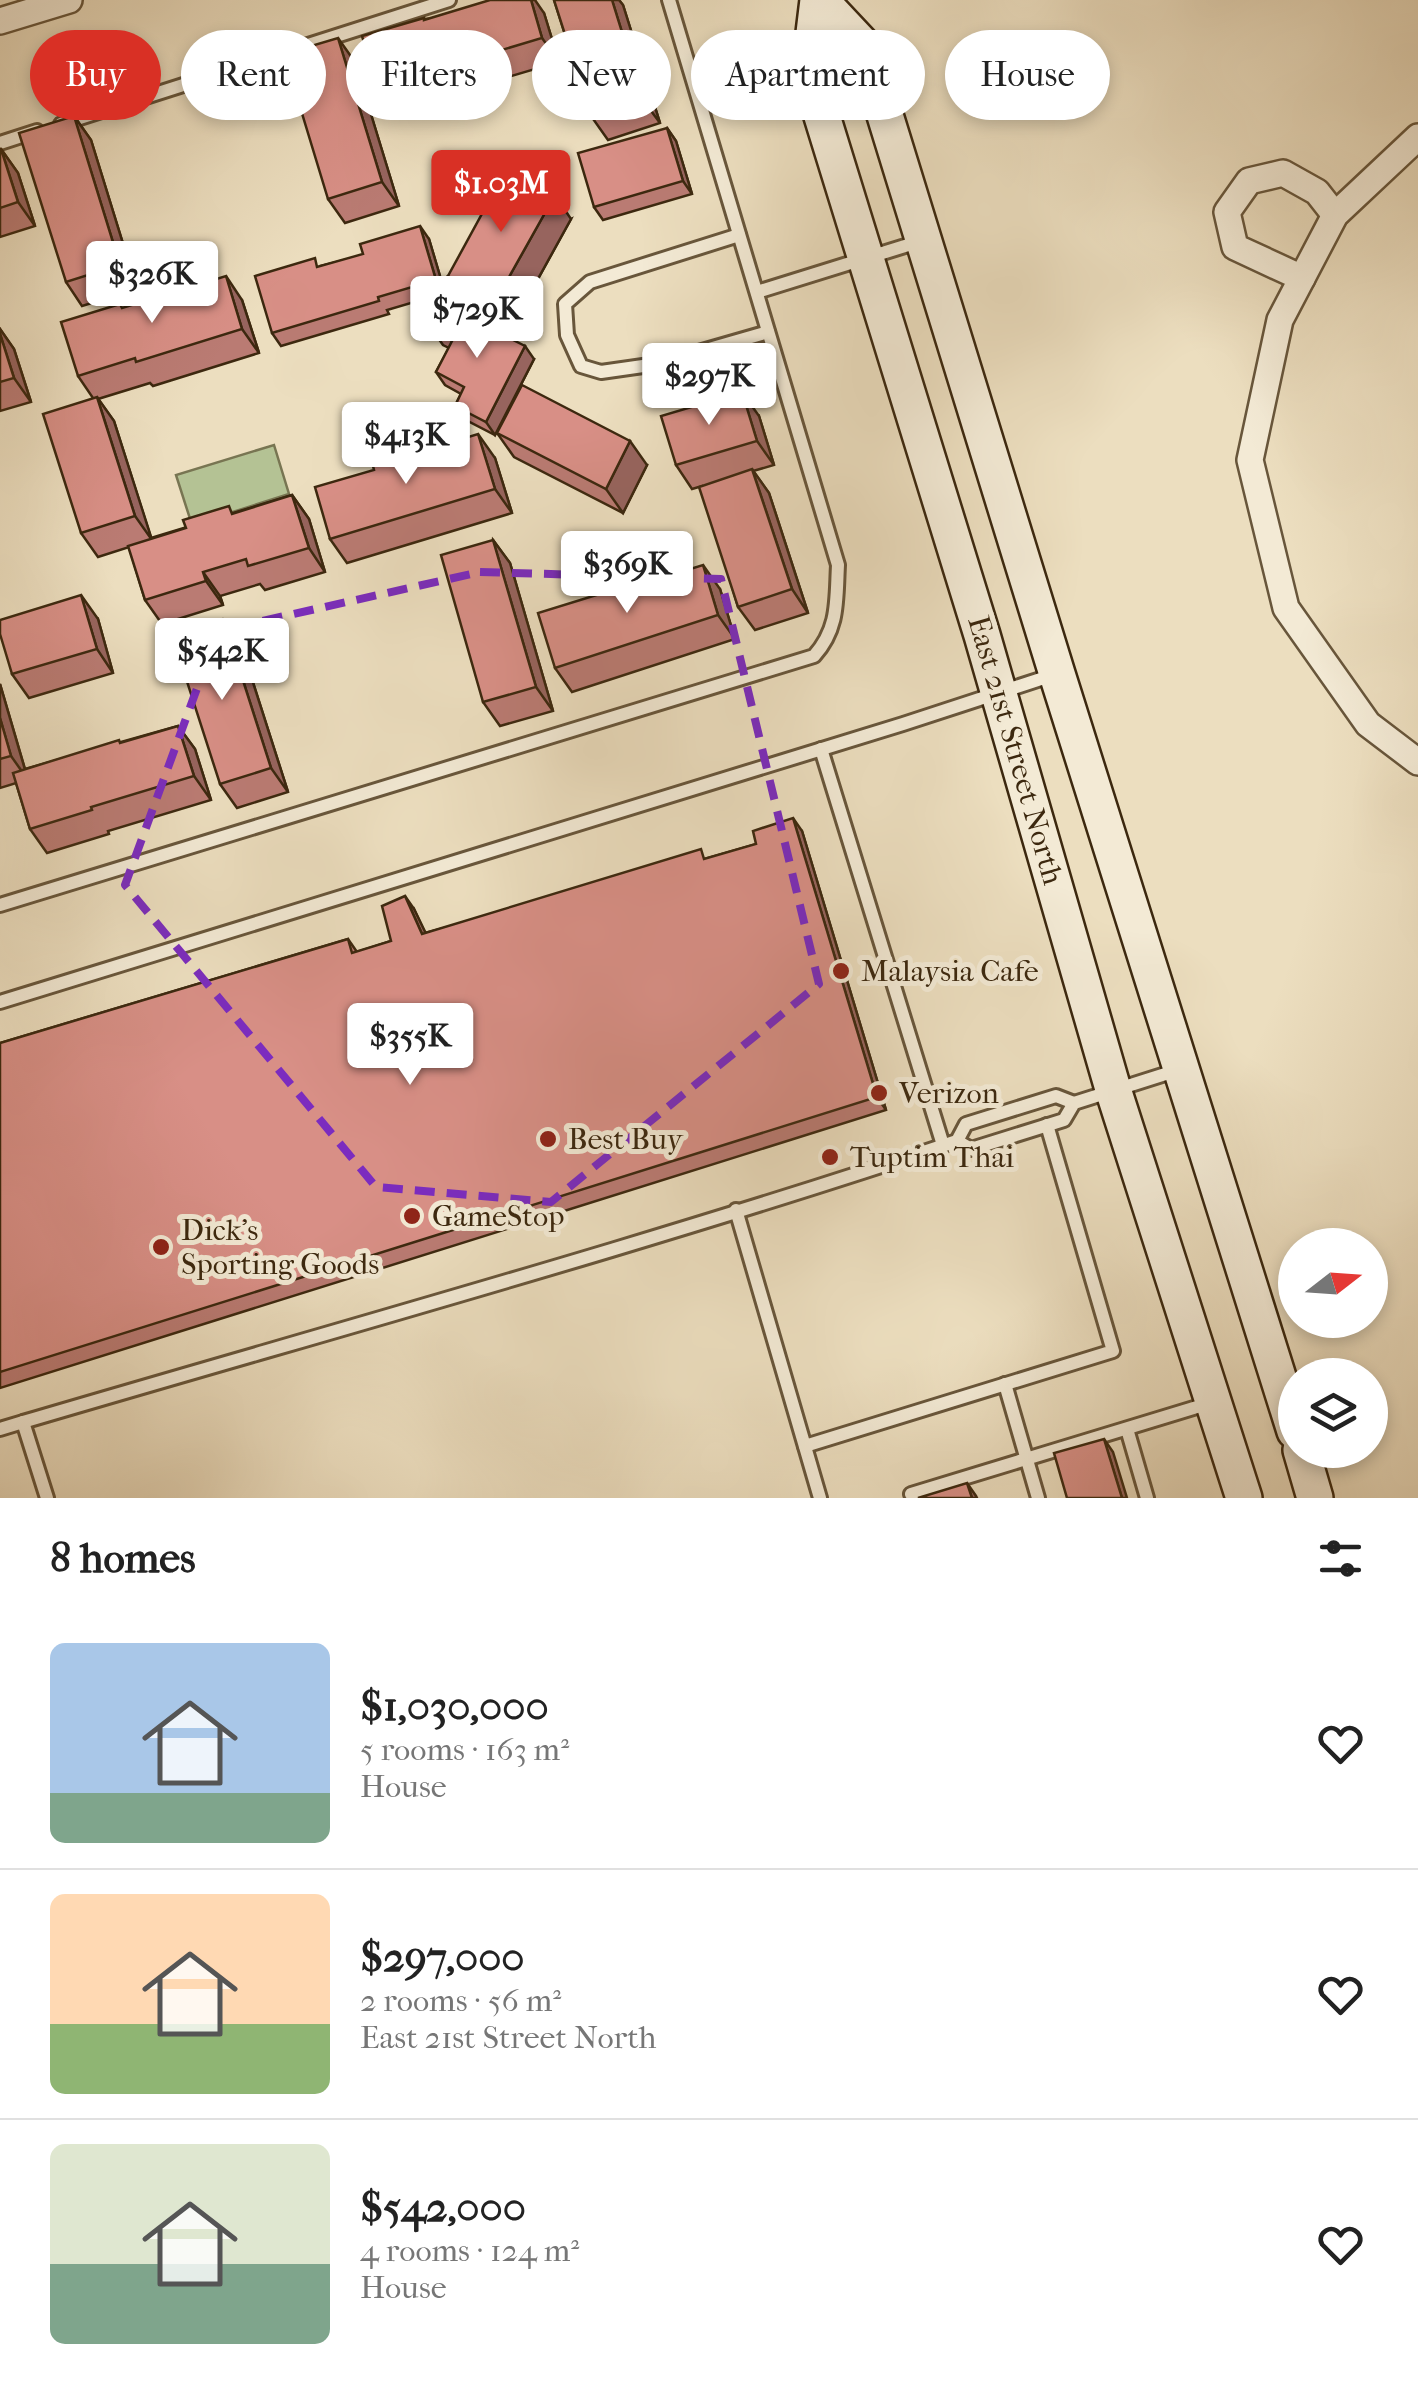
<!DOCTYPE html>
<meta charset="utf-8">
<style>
body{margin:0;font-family:"IM FELL French Canon",serif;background:#f6f6f6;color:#222;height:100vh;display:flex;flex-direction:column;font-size:38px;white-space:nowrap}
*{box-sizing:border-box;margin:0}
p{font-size:32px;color:#767676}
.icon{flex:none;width:55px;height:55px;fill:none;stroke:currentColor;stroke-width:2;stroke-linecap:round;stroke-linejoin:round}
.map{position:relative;height:1498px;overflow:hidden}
.details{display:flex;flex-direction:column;background:#fff;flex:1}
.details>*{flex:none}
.hud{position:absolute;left:30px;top:30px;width:1360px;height:90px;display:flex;gap:20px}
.needle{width:65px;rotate:73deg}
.buttons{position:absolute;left:1278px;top:1228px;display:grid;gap:20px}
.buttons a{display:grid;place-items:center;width:110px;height:110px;border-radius:50%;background:#fff;box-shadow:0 5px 15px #0003;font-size:50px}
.price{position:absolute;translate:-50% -85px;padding:0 22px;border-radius:10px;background:#fff;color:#222;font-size:32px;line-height:65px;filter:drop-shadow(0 2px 5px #0008)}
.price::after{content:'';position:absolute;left:50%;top:60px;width:30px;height:22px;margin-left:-15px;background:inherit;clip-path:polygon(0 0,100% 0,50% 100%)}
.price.current{background:#d93025;color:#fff}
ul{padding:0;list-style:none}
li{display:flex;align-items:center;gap:30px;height:250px;padding:0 50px}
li+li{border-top:2px solid #e0e0e0}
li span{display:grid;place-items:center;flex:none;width:280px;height:200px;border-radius:15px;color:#555}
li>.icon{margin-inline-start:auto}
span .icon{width:120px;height:120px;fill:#fffc;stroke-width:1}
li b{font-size:42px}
h2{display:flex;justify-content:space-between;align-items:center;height:120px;padding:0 50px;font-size:42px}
.tag{padding:0 35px;border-radius:45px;background:#fff;box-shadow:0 5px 15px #0003;font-size:35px;line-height:90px}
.tag.current{background:#d93025;color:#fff}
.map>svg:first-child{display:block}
.green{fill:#b4c294;stroke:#787552;stroke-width:2.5}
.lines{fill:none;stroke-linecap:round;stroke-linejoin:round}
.lane-casing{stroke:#68563b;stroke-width:18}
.street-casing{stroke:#68563b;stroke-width:30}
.secondary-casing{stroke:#3c280f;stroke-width:40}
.lane{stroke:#f3ead5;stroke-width:12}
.street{stroke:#f3ead5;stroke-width:25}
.secondary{stroke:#f3ead5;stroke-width:35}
.wall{fill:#ba7b73;stroke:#3c280f;stroke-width:2.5}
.shaded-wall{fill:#97645e;stroke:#3c280f;stroke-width:2.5}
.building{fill:#d88f86;stroke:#3c280f;stroke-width:2.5}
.marked{fill:none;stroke:#7b2cbf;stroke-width:8;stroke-dasharray:20 12;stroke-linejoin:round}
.poi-dot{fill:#8f2418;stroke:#f3ead5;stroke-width:4}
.labels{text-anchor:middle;stroke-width:10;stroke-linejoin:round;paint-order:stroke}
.street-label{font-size:30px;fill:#3c280f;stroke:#f3ead5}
.poi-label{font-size:30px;fill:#3c280f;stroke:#f3ead5;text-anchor:start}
</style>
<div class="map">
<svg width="1418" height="1498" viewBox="0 0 1418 1498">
<rect width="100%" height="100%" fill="#ecdebf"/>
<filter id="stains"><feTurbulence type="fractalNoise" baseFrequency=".002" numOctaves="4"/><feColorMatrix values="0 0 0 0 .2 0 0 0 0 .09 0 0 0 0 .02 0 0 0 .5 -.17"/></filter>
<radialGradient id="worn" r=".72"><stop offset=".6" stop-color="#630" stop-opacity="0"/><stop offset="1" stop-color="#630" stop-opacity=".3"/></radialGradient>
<path class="green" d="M 274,445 L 289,494 L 192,525 L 176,475 Z"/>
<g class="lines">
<g class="lane-casing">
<g id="lane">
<path d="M 61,124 L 449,0"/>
<path d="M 0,143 L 37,131"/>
<path d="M 739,235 L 590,282 L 565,304 L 567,335 L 581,366 L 601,372 L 657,364 L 768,332"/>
<path d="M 757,292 L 921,241"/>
<path d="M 821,749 L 943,1145"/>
<path d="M 0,905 L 814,656 C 839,628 836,601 838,565 L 669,0"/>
<path d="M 0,1002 L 903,724 L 1053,675"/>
<path d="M 957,1141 L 971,1149 L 1064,1120 L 1074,1103 L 1178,1070"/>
<path d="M 736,1210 L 820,1498"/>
<path d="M 1005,1384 L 1038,1498"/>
<path d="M 0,1429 L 23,1422"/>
<path d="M 1127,1429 L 1147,1498"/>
<path d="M 805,1446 L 1113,1351 L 1047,1125"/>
<path d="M 911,1494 L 1210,1403"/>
<path d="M 47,1498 L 23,1422 C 335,1330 649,1244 957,1141 L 966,1124 L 1056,1096 L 1074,1103"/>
</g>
</g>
<g class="street-casing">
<g id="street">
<path d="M 0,21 L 69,0"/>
<path d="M 1418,137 L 1335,215 L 1280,320 L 1250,460 L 1286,608 L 1368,724 L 1418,762"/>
<path d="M 1302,278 L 1235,247 L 1227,212 L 1249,181 L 1283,173 L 1317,192 L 1335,215"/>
</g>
</g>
<g class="secondary-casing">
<g id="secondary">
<path d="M 818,0 L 809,74 L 982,635 L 1113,1089 L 1244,1498"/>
<path d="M 820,0 L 864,47 L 1057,674 L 1295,1431"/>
<path d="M 1301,1450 L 1315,1498"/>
</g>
</g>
<use href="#lane" class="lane"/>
<use href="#street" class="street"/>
<use href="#secondary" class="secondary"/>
</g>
<g class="wall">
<path d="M 554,0 L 619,0 L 623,5 L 660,123 L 608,140 L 591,116 Z"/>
<path d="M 544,13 L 559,62 L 501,79 L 503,83 L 396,115 L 379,91 L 425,19 Z"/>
<path d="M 355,62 L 399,206 L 345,223 L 328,199 Z"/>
<path d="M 74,116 L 91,140 L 137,289 L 82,306 L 66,282 Z"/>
<path d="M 667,128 L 676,141 L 692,194 L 603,220 L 594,207 Z"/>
<path d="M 0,149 L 1,149 L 18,173 L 35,226 L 0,237 Z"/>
<path d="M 571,219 L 512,326 L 465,300 L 448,276 Z"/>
<path d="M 429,239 L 445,293 L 387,310 L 389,314 L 281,346 L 272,333 L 320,266 Z"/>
<path d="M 242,300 L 259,353 L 153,386 L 150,383 L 98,399 L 114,421 L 151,538 L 292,495 L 309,519 L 325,572 L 265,590 L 260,584 L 220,596 L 223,605 L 162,624 L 145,600 L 129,547 L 98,557 L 81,533 L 93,398 L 78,376 L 123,308 Z"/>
<path d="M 0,329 L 14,349 L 31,402 L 0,411 Z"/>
<path d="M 434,332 L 534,359 L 495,435 L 464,419 L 455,406 L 461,394 L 445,385 L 436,372 L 449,348 L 443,345 Z"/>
<path d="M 759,416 L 774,465 L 753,471 L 769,493 L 808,613 L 755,630 L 738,607 L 702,486 L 692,489 L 676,465 Z"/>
<path d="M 497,433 L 647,465 L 623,513 L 514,457 Z"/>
<path d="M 495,458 L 512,513 L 347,563 L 330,539 Z"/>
<path d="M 493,540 L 510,563 L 553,711 L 500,726 L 483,702 Z"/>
<path d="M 646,582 L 720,589 L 735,639 L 572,692 L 555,668 Z"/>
<path d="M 98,619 L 113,673 L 29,698 L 12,674 Z"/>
<path d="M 224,621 L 241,645 L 288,792 L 237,808 L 220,784 Z"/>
<path d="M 0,684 L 25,769 L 178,726 L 195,749 L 211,800 L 108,831 L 109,834 L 47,853 L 30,829 L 16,783 L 0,788 Z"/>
<path d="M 802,831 L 886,1110 L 0,1388 L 0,1043 L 348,939 L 357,952 L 391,941 L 414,909 L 425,933 L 708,858 Z"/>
</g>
<g class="shaded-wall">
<path d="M 531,0 L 535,0 L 544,13 L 559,62 L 542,38 Z"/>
<path d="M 612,0 L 619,0 L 623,5 L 660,123 L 643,100 Z"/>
<path d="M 338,38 L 355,62 L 399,206 L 382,182 Z"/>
<path d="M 485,55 L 501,79 L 503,83 L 486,59 Z"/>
<path d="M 74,116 L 91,140 L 137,289 L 120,265 Z"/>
<path d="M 667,128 L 676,141 L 692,194 L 683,181 Z"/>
<path d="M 1,149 L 18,173 L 35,226 L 18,202 Z"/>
<path d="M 555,195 L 571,219 L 512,326 L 495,302 Z"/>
<path d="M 420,226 L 429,239 L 445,293 L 436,280 Z"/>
<path d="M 226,276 L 242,300 L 259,353 L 242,329 Z"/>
<path d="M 0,329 L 14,349 L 31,402 L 14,378 L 0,334 Z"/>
<path d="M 525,346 L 534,359 L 495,435 L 486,422 Z"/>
<path d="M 742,392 L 759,416 L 774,465 L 757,441 Z"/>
<path d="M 97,397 L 114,421 L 152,540 L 135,516 Z"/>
<path d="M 478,434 L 495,458 L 512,513 L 495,489 Z"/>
<path d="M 630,441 L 647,465 L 623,513 L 606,489 Z"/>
<path d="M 752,469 L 769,493 L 808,613 L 792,589 Z"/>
<path d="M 292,495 L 309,519 L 325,572 L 309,548 Z"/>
<path d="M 493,540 L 510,563 L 553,711 L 536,687 Z"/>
<path d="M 703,565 L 720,589 L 735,639 L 718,615 Z"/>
<path d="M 203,572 L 220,596 L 223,605 L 206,581 Z"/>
<path d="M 81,595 L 98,619 L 113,673 L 97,649 Z"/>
<path d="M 224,621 L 241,645 L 288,792 L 271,768 Z"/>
<path d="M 0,684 L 28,780 L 11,756 L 0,718 Z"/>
<path d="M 178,726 L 195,749 L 211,800 L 194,776 Z"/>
<path d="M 793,818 L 802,831 L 886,1110 L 877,1097 Z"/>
<path d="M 405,896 L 414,909 L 432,946 L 422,934 Z"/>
<path d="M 1104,1439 L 1113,1452 L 1127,1498 L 1122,1498 Z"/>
<path d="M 967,1483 L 976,1496 L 977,1498 L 972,1498 Z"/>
</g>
<g class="building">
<path d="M 490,0 L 531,0 L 542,38 L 485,55 L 486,59 L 379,91 L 362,36 L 424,18 L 424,20 Z"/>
<path d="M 554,0 L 612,0 L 643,100 L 591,116 Z"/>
<path d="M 338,38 L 382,182 L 328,199 L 284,54 Z"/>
<path d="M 74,116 L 120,265 L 66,282 L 19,133 Z"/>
<path d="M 667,128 L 683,181 L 594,207 L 578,153 Z"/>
<path d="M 0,149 L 1,149 L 18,202 L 0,208 Z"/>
<path d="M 507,168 L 555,195 L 495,302 L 448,276 Z"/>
<path d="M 420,226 L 436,280 L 378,297 L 379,301 L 272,333 L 255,276 L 315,258 L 317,267 L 363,254 L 360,244 Z"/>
<path d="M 226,276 L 242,329 L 136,362 L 135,358 L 78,376 L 61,322 L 120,304 L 122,308 Z"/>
<path d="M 447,306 L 525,346 L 486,422 L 455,406 L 464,387 L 436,372 L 452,341 L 434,332 Z"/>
<path d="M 0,334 L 14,378 L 0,382 Z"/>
<path d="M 522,385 L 630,441 L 606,489 L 497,433 Z"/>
<path d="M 742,392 L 757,441 L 676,465 L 661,416 Z"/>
<path d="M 97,397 L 135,516 L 81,533 L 43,414 Z"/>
<path d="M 478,434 L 495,489 L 330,539 L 315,487 L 374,470 L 373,466 Z"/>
<path d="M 752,469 L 792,589 L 738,607 L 699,487 Z"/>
<path d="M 292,495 L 309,548 L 248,566 L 246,559 L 203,572 L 206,581 L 145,600 L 128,546 L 186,528 L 183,520 L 229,506 L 232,514 Z"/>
<path d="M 493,540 L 536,687 L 483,702 L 441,555 Z"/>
<path d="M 703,565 L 718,615 L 555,668 L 538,613 L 645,580 L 645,583 Z"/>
<path d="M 81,595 L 97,649 L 12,674 L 0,634 L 0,620 Z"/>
<path d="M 224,621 L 271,768 L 220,784 L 173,638 Z"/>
<path d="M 0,718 L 11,756 L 0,759 Z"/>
<path d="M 178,726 L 194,776 L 91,807 L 92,810 L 30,829 L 13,773 L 119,740 L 120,743 Z"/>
<path d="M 793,818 L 877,1097 L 0,1372 L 0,1043 L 348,939 L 352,953 L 391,941 L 382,906 L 405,896 L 422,934 L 701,849 L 704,859 L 756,844 L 753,831 Z"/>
<path d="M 1104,1439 L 1122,1498 L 1067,1498 L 1054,1453 Z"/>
<path d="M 967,1483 L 972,1498 L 918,1498 Z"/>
</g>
<path class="marked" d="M 480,572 L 721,579 L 819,984 L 551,1202 L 376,1187 L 125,885 L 218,631 Z"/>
<g class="poi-dot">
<circle cx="841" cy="971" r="10"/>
<circle cx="879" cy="1093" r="10"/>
<circle cx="548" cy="1139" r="10"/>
<circle cx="830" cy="1157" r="10"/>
<circle cx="412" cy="1216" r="10"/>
<circle cx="161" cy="1247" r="10"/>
</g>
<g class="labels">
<g class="street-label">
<text transform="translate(1016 750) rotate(74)" y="10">East 21st Street North</text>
</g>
<g class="poi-label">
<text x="861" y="981">Malaysia Cafe</text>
<text x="899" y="1103">Verizon</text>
<text x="568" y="1149">Best Buy</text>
<text x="850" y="1167">Tuptim Thai</text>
<text x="432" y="1226">GameStop</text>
<text x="181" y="1240">Dick's<tspan x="181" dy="34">Sporting Goods</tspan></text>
</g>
</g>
<rect width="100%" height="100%" filter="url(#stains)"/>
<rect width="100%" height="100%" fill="url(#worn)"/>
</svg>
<div class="buttons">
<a><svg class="needle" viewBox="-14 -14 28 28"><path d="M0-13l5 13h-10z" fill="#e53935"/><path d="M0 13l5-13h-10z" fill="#767676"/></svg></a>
<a><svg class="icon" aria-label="layers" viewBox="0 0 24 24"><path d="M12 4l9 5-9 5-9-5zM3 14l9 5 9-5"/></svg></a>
</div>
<b class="price current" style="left:501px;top:235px">$1.03M</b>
<b class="price" style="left:152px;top:326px">$326K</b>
<b class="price" style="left:477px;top:361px">$729K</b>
<b class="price" style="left:709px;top:428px">$297K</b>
<b class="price" style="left:406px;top:487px">$413K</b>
<b class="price" style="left:627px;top:616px">$369K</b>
<b class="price" style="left:222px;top:703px">$542K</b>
<b class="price" style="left:410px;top:1088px">$355K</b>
<div class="hud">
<a class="tag current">Buy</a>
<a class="tag">Rent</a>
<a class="tag">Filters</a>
<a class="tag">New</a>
<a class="tag">Apartment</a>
<a class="tag">House</a>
</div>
</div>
<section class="details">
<h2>8 homes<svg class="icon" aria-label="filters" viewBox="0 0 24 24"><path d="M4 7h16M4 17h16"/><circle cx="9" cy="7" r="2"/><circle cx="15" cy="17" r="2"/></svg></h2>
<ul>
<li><span style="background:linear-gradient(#a9c7e8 75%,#7fa58c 0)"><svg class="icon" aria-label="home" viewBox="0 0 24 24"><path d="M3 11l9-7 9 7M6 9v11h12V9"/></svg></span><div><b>$1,030,000</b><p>5 rooms · 163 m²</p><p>House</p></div><svg class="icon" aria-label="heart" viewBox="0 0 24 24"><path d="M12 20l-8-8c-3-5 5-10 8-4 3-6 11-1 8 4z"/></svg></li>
<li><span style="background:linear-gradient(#ffd9b3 65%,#8fb573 0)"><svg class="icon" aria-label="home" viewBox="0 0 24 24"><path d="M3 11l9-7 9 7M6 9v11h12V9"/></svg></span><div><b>$297,000</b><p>2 rooms · 56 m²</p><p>East 21st Street North</p></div><svg class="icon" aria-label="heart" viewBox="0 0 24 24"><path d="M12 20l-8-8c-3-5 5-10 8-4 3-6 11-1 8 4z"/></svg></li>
<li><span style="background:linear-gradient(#dfe7d0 60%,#7fa58c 0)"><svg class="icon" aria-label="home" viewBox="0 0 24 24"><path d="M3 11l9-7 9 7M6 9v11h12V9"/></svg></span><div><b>$542,000</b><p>4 rooms · 124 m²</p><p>House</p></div><svg class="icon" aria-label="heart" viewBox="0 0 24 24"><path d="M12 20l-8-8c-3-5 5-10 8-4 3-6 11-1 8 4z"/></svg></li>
</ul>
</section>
